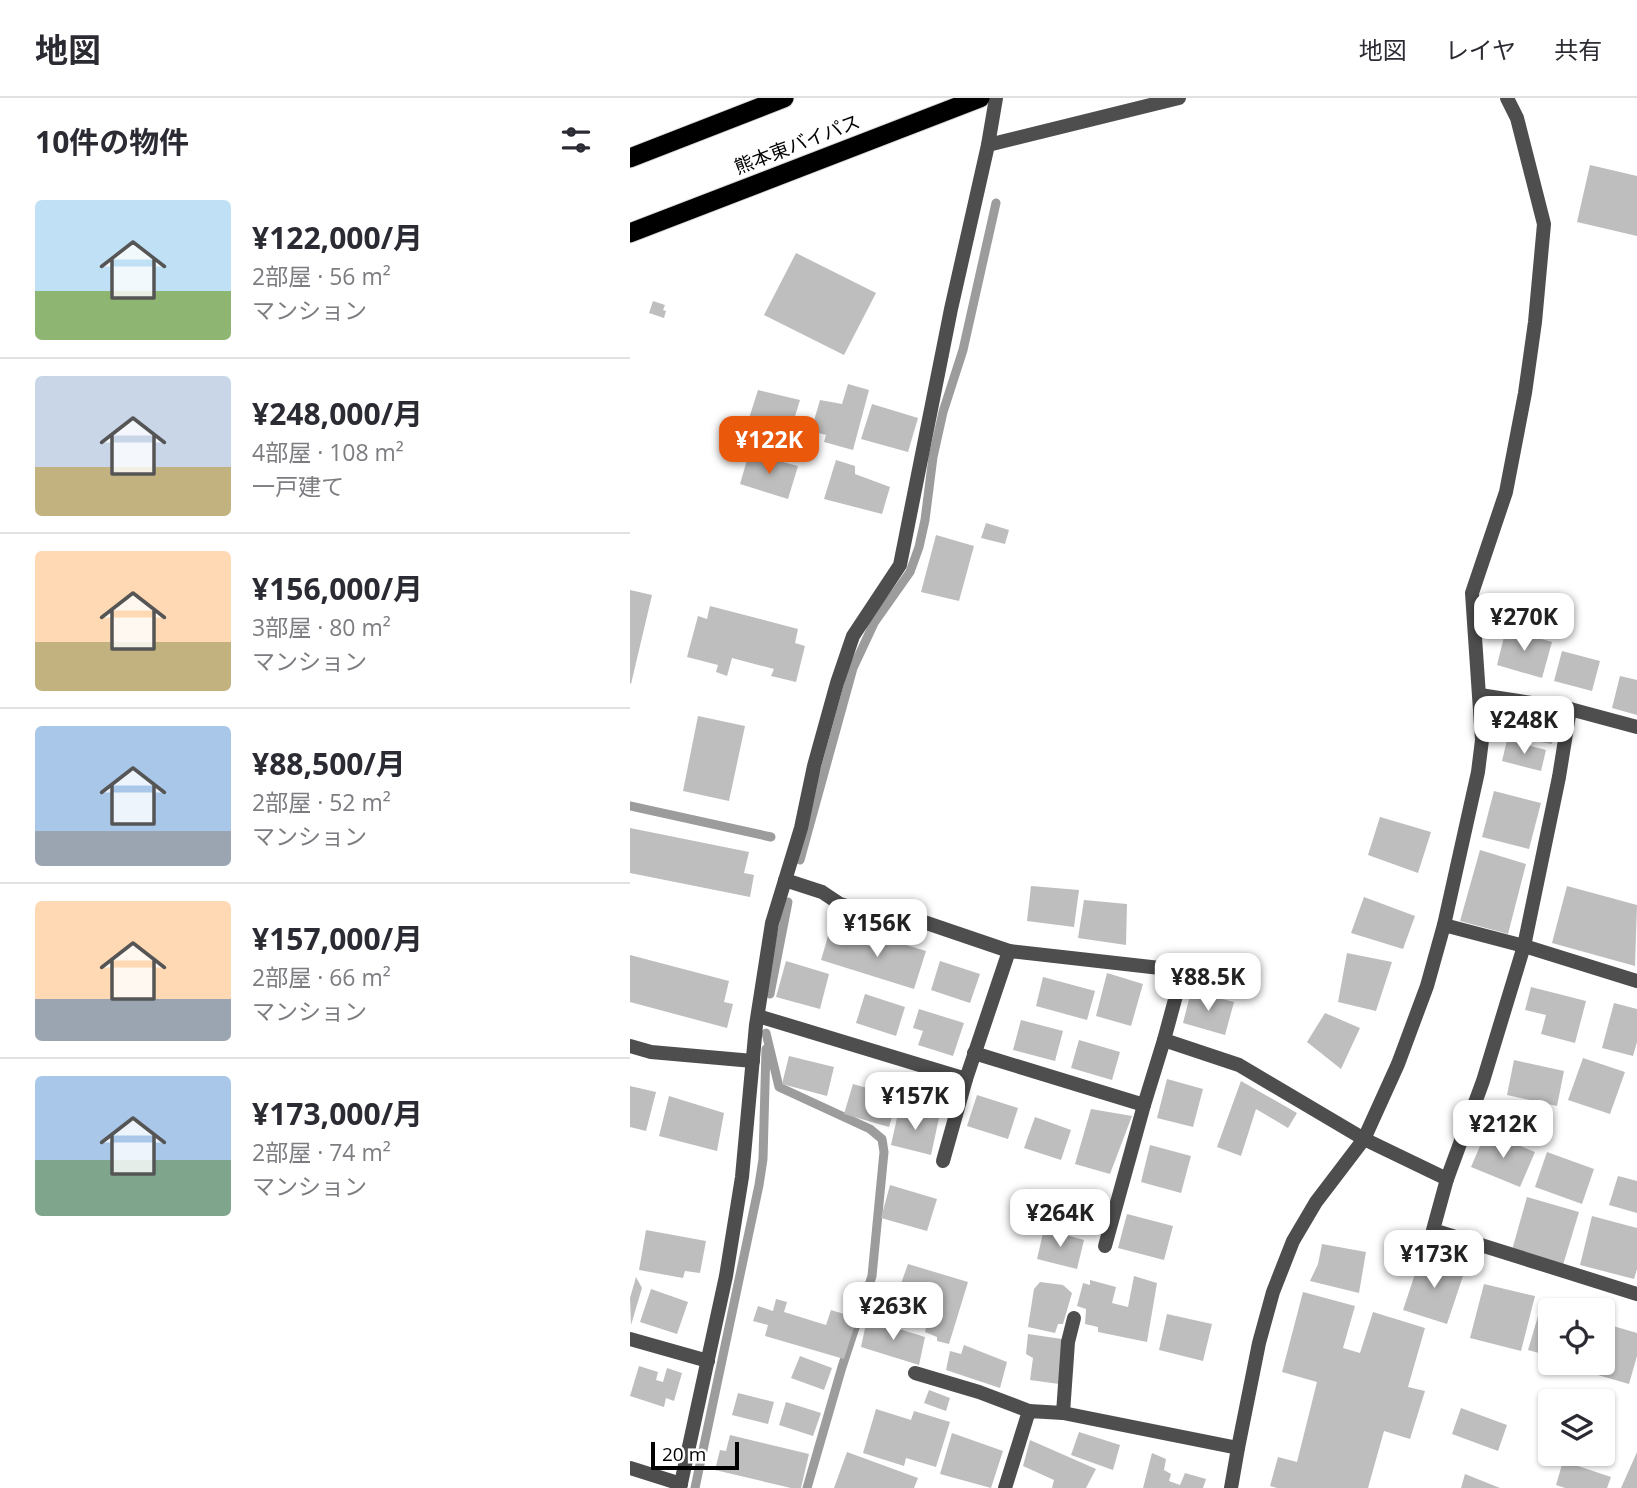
<!DOCTYPE html>
<html lang="ja">
<meta charset="utf-8">
<style>
body{margin:0;font-family:"Open Sans","Noto Sans JP",sans-serif;background:#f2f2f3;color:#2b2b33;height:100vh;display:flex;flex-direction:column;font-size:26px;white-space:nowrap}
*{box-sizing:border-box;margin:0}
p{font-size:23px;color:#7c7c81}
.icon{flex:none;width:38px;height:38px;fill:none;stroke:currentColor;stroke-width:2;stroke-linecap:round;stroke-linejoin:round}
.map{position:relative;flex:1;overflow:hidden}
.sheet{display:flex;flex-direction:column;background:#fff;width:630px}
.sheet>*{flex:none}
.controls{position:absolute;left:908px;top:1200px;display:grid;gap:14px}
.controls a{display:grid;place-items:center;width:77px;height:77px;border-radius:7px;background:#fff;box-shadow:0 2px 5px #0004;font-size:35px}
.scale{position:absolute;left:21px;bottom:18px;width:88px;box-sizing:border-box;padding-left:7px;border:4px solid #000;border-top:0;font-size:19px;line-height:24px;white-space:nowrap;color:#000;-webkit-text-stroke:5px #fff;paint-order:stroke}
.price{position:absolute;translate:-50% -60px;padding:0 16px;border-radius:14px;background:#fff;color:#222;font-size:23px;line-height:46px;filter:drop-shadow(0 2px 4px #0008)}
.price::after{content:'';position:absolute;left:50%;top:42px;width:21px;height:16px;margin-left:-10px;background:inherit;clip-path:polygon(0 0,100% 0,50% 100%)}
.price.active{background:#ea580c;color:#fff}
ul{padding:0;list-style:none}
li{display:flex;align-items:center;gap:21px;height:175px;padding:0 35px}
li+li{border-top:2px solid #e1e1e2}
li span{display:grid;place-items:center;flex:none;width:196px;height:140px;border-radius:7px;color:#555}
li>.icon{margin-inline-start:auto}
span .icon{width:84px;height:84px;fill:#fffc;stroke-width:1}
li b{font-size:30px}
h2{display:flex;justify-content:space-between;align-items:center;height:84px;padding:0 35px;font-size:30px}
header{display:flex;align-items:center;gap:42px;box-sizing:border-box;height:98px;padding:0 35px;background:#fff;border-bottom:2px solid #e1e1e2}
header strong{font-size:33px}
nav{display:flex;gap:38px;margin-inline-start:auto;font-size:24px}
main{display:flex;flex:1;min-height:0}
.map>svg:first-child{display:block}
.lines{fill:none;stroke-linecap:round;stroke-linejoin:round}
.stream{stroke:#9c9c9c;stroke-width:9}
.building{fill:#bebebe}
.trunk-casing{stroke:#dbdbdb;stroke-width:21}
.service{stroke:#4e4e4e;stroke-width:14}
.minor{stroke:#4e4e4e;stroke-width:14}
.trunk{stroke:#000;stroke-width:19}
.labels{text-anchor:middle;stroke-width:7;stroke-linejoin:round;paint-order:stroke}
.street-label{font-size:19px;fill:#000;stroke:#fff}
</style>
<header>
<strong>地図</strong>
<nav><a>地図</a><a>レイヤ</a><a>共有</a></nav>
</header>
<main>
<section class="sheet">
<h2>10件の物件<svg class="icon" aria-label="filters" viewBox="0 0 24 24"><path d="M4 7h16M4 17h16"/><circle cx="9" cy="7" r="2"/><circle cx="15" cy="17" r="2"/></svg></h2>
<ul>
<li><span style="background:linear-gradient(#bfe0f5 65%,#8fb573 0)"><svg class="icon" aria-label="home" viewBox="0 0 24 24"><path d="M3 11l9-7 9 7M6 9v11h12V9"/></svg></span><div><b>¥122,000/月</b><p>2部屋 · 56 m²</p><p>マンション</p></div></li>
<li><span style="background:linear-gradient(#c9d6e8 65%,#c2b280 0)"><svg class="icon" aria-label="home" viewBox="0 0 24 24"><path d="M3 11l9-7 9 7M6 9v11h12V9"/></svg></span><div><b>¥248,000/月</b><p>4部屋 · 108 m²</p><p>一戸建て</p></div></li>
<li><span style="background:linear-gradient(#ffd9b3 65%,#c2b280 0)"><svg class="icon" aria-label="home" viewBox="0 0 24 24"><path d="M3 11l9-7 9 7M6 9v11h12V9"/></svg></span><div><b>¥156,000/月</b><p>3部屋 · 80 m²</p><p>マンション</p></div></li>
<li><span style="background:linear-gradient(#a9c7e8 75%,#9aa5b1 0)"><svg class="icon" aria-label="home" viewBox="0 0 24 24"><path d="M3 11l9-7 9 7M6 9v11h12V9"/></svg></span><div><b>¥88,500/月</b><p>2部屋 · 52 m²</p><p>マンション</p></div></li>
<li><span style="background:linear-gradient(#ffd9b3 70%,#9aa5b1 0)"><svg class="icon" aria-label="home" viewBox="0 0 24 24"><path d="M3 11l9-7 9 7M6 9v11h12V9"/></svg></span><div><b>¥157,000/月</b><p>2部屋 · 66 m²</p><p>マンション</p></div></li>
<li><span style="background:linear-gradient(#a9c7e8 60%,#7fa58c 0)"><svg class="icon" aria-label="home" viewBox="0 0 24 24"><path d="M3 11l9-7 9 7M6 9v11h12V9"/></svg></span><div><b>¥173,000/月</b><p>2部屋 · 74 m²</p><p>マンション</p></div></li>
</ul>
</section>
<div class="map">
<svg width="1007" height="1390" viewBox="0 0 1007 1390">
<rect width="100%" height="100%" fill="#fff"/>
<g class="lines">
<g class="stream">
<path d="M 0,708 L 141,739"/>
<path d="M 170,762 L 223,570 L 244,525 L 280,474 L 289,449 L 295,422 L 303,359 L 313,314 L 333,252 L 366,105"/>
<path d="M 140,896 L 158,804"/>
<path d="M 136,935 L 149,989 L 240,1031 L 252,1041 L 254,1054 L 242,1178 L 212,1269 L 177,1390"/>
<path d="M 65,1390 L 129,1087 L 133,1061 L 136,951"/>
</g>
</g>
<g class="building">
<path d="M 960,67 L 1007,78 L 1007,138 L 947,124 Z"/>
<path d="M 166,155 L 246,195 L 214,257 L 134,217 Z"/>
<path d="M 23,203 L 35,207 L 33,212 L 36,213 L 34,220 L 19,215 Z"/>
<path d="M 218,286 L 239,292 L 223,352 L 194,344 L 196,337 L 181,333 L 190,302 L 212,306 Z"/>
<path d="M 128,292 L 170,302 L 159,338 L 169,343 L 168,348 L 115,333 Z"/>
<path d="M 242,306 L 288,320 L 278,354 L 231,341 Z"/>
<path d="M 119,355 L 168,368 L 158,401 L 110,386 Z"/>
<path d="M 206,362 L 225,368 L 225,376 L 260,389 L 252,416 L 194,401 Z"/>
<path d="M 356,425 L 379,432 L 375,446 L 351,440 Z"/>
<path d="M 306,437 L 344,448 L 329,503 L 291,494 Z"/>
<path d="M 0,492 L 22,497 L 1,586 L 0,585 Z"/>
<path d="M 80,508 L 168,531 L 165,545 L 175,548 L 166,584 L 141,578 L 144,571 L 102,560 L 97,578 L 86,574 L 88,567 L 57,559 L 68,518 L 77,521 Z"/>
<path d="M 876,531 L 922,544 L 912,580 L 867,567 Z"/>
<path d="M 932,553 L 970,563 L 962,593 L 924,583 Z"/>
<path d="M 990,578 L 1007,582 L 1007,617 L 982,610 Z"/>
<path d="M 903,613 L 926,616 L 922,646 L 899,642 Z"/>
<path d="M 68,618 L 115,628 L 99,703 L 53,693 Z"/>
<path d="M 877,642 L 916,652 L 911,673 L 872,663 Z"/>
<path d="M 864,693 L 911,705 L 899,751 L 852,739 Z"/>
<path d="M 750,719 L 801,734 L 788,775 L 738,757 Z"/>
<path d="M 0,730 L 119,754 L 114,775 L 124,777 L 120,799 L 0,775 Z"/>
<path d="M 850,752 L 896,766 L 878,836 L 830,823 Z"/>
<path d="M 401,788 L 449,792 L 444,829 L 397,823 Z"/>
<path d="M 937,788 L 1007,807 L 1005,868 L 922,845 Z"/>
<path d="M 734,799 L 785,818 L 773,851 L 721,835 Z"/>
<path d="M 454,802 L 497,806 L 496,847 L 448,840 Z"/>
<path d="M 199,835 L 240,848 L 243,837 L 296,853 L 284,891 L 191,862 Z"/>
<path d="M 717,855 L 762,864 L 746,913 L 708,904 Z"/>
<path d="M 0,857 L 99,883 L 94,904 L 103,906 L 97,930 L 0,904 Z"/>
<path d="M 156,863 L 199,876 L 190,911 L 146,899 Z"/>
<path d="M 310,863 L 350,876 L 340,905 L 301,892 Z"/>
<path d="M 477,875 L 513,886 L 501,928 L 466,918 Z"/>
<path d="M 413,879 L 465,893 L 457,922 L 406,908 Z"/>
<path d="M 901,889 L 956,903 L 945,945 L 911,936 L 916,917 L 895,912 Z"/>
<path d="M 561,893 L 604,904 L 595,937 L 553,925 Z"/>
<path d="M 235,896 L 275,909 L 266,938 L 226,925 Z"/>
<path d="M 984,905 L 1007,911 L 1007,944 L 1003,958 L 972,950 Z"/>
<path d="M 289,911 L 334,925 L 323,958 L 288,947 L 293,933 L 283,930 Z"/>
<path d="M 695,915 L 730,930 L 711,971 L 677,944 Z"/>
<path d="M 391,922 L 433,933 L 425,963 L 383,952 Z"/>
<path d="M 449,942 L 490,954 L 482,982 L 441,970 Z"/>
<path d="M 159,958 L 204,969 L 197,998 L 152,986 Z"/>
<path d="M 953,960 L 995,974 L 980,1016 L 938,1002 Z"/>
<path d="M 884,962 L 934,973 L 927,1008 L 877,997 Z"/>
<path d="M 537,981 L 573,991 L 563,1029 L 527,1020 Z"/>
<path d="M 611,983 L 667,1015 L 658,1030 L 626,1011 L 611,1058 L 587,1049 Z"/>
<path d="M 223,986 L 268,999 L 259,1029 L 214,1016 Z"/>
<path d="M 0,988 L 26,994 L 16,1033 L 0,1029 Z"/>
<path d="M 347,997 L 388,1010 L 378,1041 L 337,1028 Z"/>
<path d="M 39,998 L 94,1015 L 87,1053 L 29,1038 Z"/>
<path d="M 269,1011 L 309,1020 L 301,1057 L 261,1047 Z"/>
<path d="M 461,1011 L 502,1018 L 480,1076 L 445,1066 Z"/>
<path d="M 405,1019 L 441,1032 L 431,1062 L 394,1050 Z"/>
<path d="M 856,1034 L 905,1054 L 890,1089 L 841,1069 Z"/>
<path d="M 520,1047 L 561,1058 L 551,1095 L 511,1084 Z"/>
<path d="M 917,1054 L 964,1071 L 952,1106 L 905,1089 Z"/>
<path d="M 988,1078 L 1007,1083 L 1007,1115 L 979,1107 Z"/>
<path d="M 260,1087 L 307,1101 L 297,1133 L 251,1120 Z"/>
<path d="M 897,1099 L 949,1114 L 933,1167 L 882,1152 Z"/>
<path d="M 497,1116 L 543,1128 L 534,1162 L 488,1150 Z"/>
<path d="M 962,1118 L 1007,1130 L 1007,1171 L 1004,1181 L 950,1167 Z"/>
<path d="M 414,1131 L 454,1142 L 447,1171 L 407,1161 Z"/>
<path d="M 16,1132 L 76,1143 L 70,1175 L 55,1173 L 53,1180 L 9,1172 Z"/>
<path d="M 692,1146 L 736,1154 L 729,1195 L 680,1183 L 688,1166 Z"/>
<path d="M 791,1158 L 835,1172 L 817,1226 L 773,1212 Z"/>
<path d="M 278,1166 L 338,1184 L 319,1246 L 307,1243 L 307,1239 L 295,1234 L 297,1227 L 290,1223 L 288,1228 L 265,1222 L 267,1215 L 258,1212 L 263,1191 L 268,1194 Z"/>
<path d="M 504,1178 L 527,1185 L 517,1244 L 468,1234 L 468,1229 L 455,1226 L 456,1211 L 447,1208 L 453,1185 L 460,1187 L 460,1182 L 486,1189 L 482,1205 L 498,1209 Z"/>
<path d="M 6,1179 L 12,1190 L 1,1227 L 0,1200 Z"/>
<path d="M 410,1184 L 433,1187 L 442,1195 L 433,1226 L 428,1226 L 425,1235 L 398,1229 L 404,1191 Z"/>
<path d="M 854,1186 L 905,1198 L 891,1253 L 840,1240 Z"/>
<path d="M 21,1191 L 58,1204 L 47,1236 L 10,1224 Z"/>
<path d="M 673,1194 L 725,1208 L 713,1250 L 730,1255 L 743,1214 L 795,1230 L 778,1289 L 795,1293 L 780,1341 L 754,1333 L 738,1390 L 647,1390 L 640,1388 L 648,1359 L 667,1364 L 687,1284 L 652,1274 Z"/>
<path d="M 146,1201 L 157,1204 L 154,1214 L 196,1227 L 201,1212 L 227,1220 L 214,1261 L 135,1238 L 138,1227 L 123,1223 L 128,1208 L 143,1213 Z"/>
<path d="M 911,1208 L 920,1211 L 920,1258 L 898,1252 Z"/>
<path d="M 537,1216 L 582,1226 L 573,1263 L 529,1252 Z"/>
<path d="M 237,1221 L 295,1239 L 289,1267 L 231,1249 Z"/>
<path d="M 973,1225 L 1007,1235 L 1007,1258 L 999,1286 L 954,1273 L 956,1265 L 973,1265 Z"/>
<path d="M 398,1236 L 432,1241 L 429,1286 L 400,1282 L 403,1260 L 396,1256 Z"/>
<path d="M 334,1247 L 377,1264 L 370,1290 L 316,1272 L 320,1253 L 331,1256 Z"/>
<path d="M 170,1258 L 202,1270 L 194,1292 L 161,1280 Z"/>
<path d="M 9,1268 L 28,1274 L 26,1282 L 33,1284 L 37,1270 L 52,1275 L 44,1303 L 36,1300 L 34,1309 L 0,1298 Z"/>
<path d="M 299,1292 L 320,1300 L 316,1313 L 294,1305 Z"/>
<path d="M 108,1295 L 144,1304 L 138,1326 L 102,1317 Z"/>
<path d="M 156,1304 L 191,1315 L 183,1338 L 149,1327 Z"/>
<path d="M 831,1310 L 877,1327 L 868,1353 L 822,1336 Z"/>
<path d="M 246,1311 L 281,1322 L 284,1313 L 320,1324 L 306,1369 L 276,1360 L 274,1368 L 233,1355 Z"/>
<path d="M 449,1334 L 490,1347 L 483,1372 L 441,1357 Z"/>
<path d="M 322,1335 L 373,1353 L 361,1390 L 310,1376 Z"/>
<path d="M 100,1337 L 179,1356 L 171,1390 L 161,1390 L 85,1372 L 90,1352 L 96,1353 Z"/>
<path d="M 400,1342 L 466,1371 L 456,1390 L 422,1390 L 424,1382 L 393,1368 Z"/>
<path d="M 217,1354 L 288,1380 L 284,1390 L 204,1390 Z"/>
<path d="M 1007,1354 L 1007,1390 L 991,1390 Z"/>
<path d="M 522,1355 L 536,1361 L 534,1372 L 541,1376 L 539,1383 L 550,1387 L 555,1375 L 576,1381 L 573,1390 L 513,1390 Z"/>
<path d="M 933,1363 L 981,1379 L 977,1390 L 935,1390 L 926,1387 Z"/>
<path d="M 835,1376 L 870,1390 L 831,1390 Z"/>
</g>
<g class="lines">
<g class="trunk-casing">
<g id="trunk">
<path d="M 0,60 L 154,0"/>
<path d="M 0,135 L 350,0"/>
</g>
</g>
<path class="service" d="M 285,1275 L 349,1294 L 399,1313"/>
<g class="minor">
<path d="M 358,47 L 549,0"/>
<path d="M 850,597 L 940,611 L 1007,629"/>
<path d="M 155,782 L 192,794 L 210,806 L 249,819 L 282,820 L 379,853 L 539,871 L 550,883 L 534,942 L 609,967 L 734,1041 L 817,1081 L 853,983 L 894,848 L 1007,883"/>
<path d="M 814,827 L 894,848 L 929,679 L 940,611"/>
<path d="M 128,918 L 336,981 L 379,853"/>
<path d="M 0,948 L 21,954 L 123,963"/>
<path d="M 344,955 L 514,1007 L 534,942"/>
<path d="M 313,1063 L 336,981"/>
<path d="M 817,1081 L 803,1132 L 1007,1196"/>
<path d="M 475,1148 L 514,1007"/>
<path d="M 0,1241 L 78,1263"/>
<path d="M 433,1315 L 438,1244 L 444,1220"/>
<path d="M 0,1370 L 51,1386"/>
<path d="M 50,1390 L 96,1178 L 112,1079 L 126,927 L 142,825 L 171,730 L 184,668 L 207,585 L 223,538 L 270,467 L 321,211 L 358,47 L 366,0"/>
<path d="M 375,1390 L 399,1313 L 433,1315 L 608,1350 L 629,1245 L 643,1194 L 663,1143 L 686,1104 L 734,1041 L 768,966 L 797,888 L 814,827 L 848,674 L 852,642 L 842,495 L 876,394 L 895,295 L 905,224 L 914,126 L 887,20 L 877,0"/>
<path d="M 601,1390 L 608,1350"/>
</g>
<use href="#trunk" class="trunk"/>
</g>
<g class="labels">
<g class="street-label">
<text transform="translate(167 46) rotate(-21)" y="7">熊本東バイパス</text>
</g>
</g>
</svg>
<div class="controls">
<a><svg class="icon" aria-label="locate" viewBox="0 0 24 24"><circle cx="12" cy="12" r="6"/><path d="M12 2v4M12 18v4M2 12h4M18 12h4"/></svg></a>
<a><svg class="icon" aria-label="layers" viewBox="0 0 24 24"><path d="M12 4l9 5-9 5-9-5zM3 14l9 5 9-5"/></svg></a>
</div>
<div class="scale">20 m</div>
<b class="price active" style="left:139px;top:378px">¥122K</b>
<b class="price" style="left:894px;top:555px">¥270K</b>
<b class="price" style="left:894px;top:658px">¥248K</b>
<b class="price" style="left:247px;top:861px">¥156K</b>
<b class="price" style="left:578px;top:915px">¥88.5K</b>
<b class="price" style="left:285px;top:1034px">¥157K</b>
<b class="price" style="left:873px;top:1062px">¥212K</b>
<b class="price" style="left:430px;top:1151px">¥264K</b>
<b class="price" style="left:804px;top:1192px">¥173K</b>
<b class="price" style="left:263px;top:1244px">¥263K</b>
</div>
</main>
